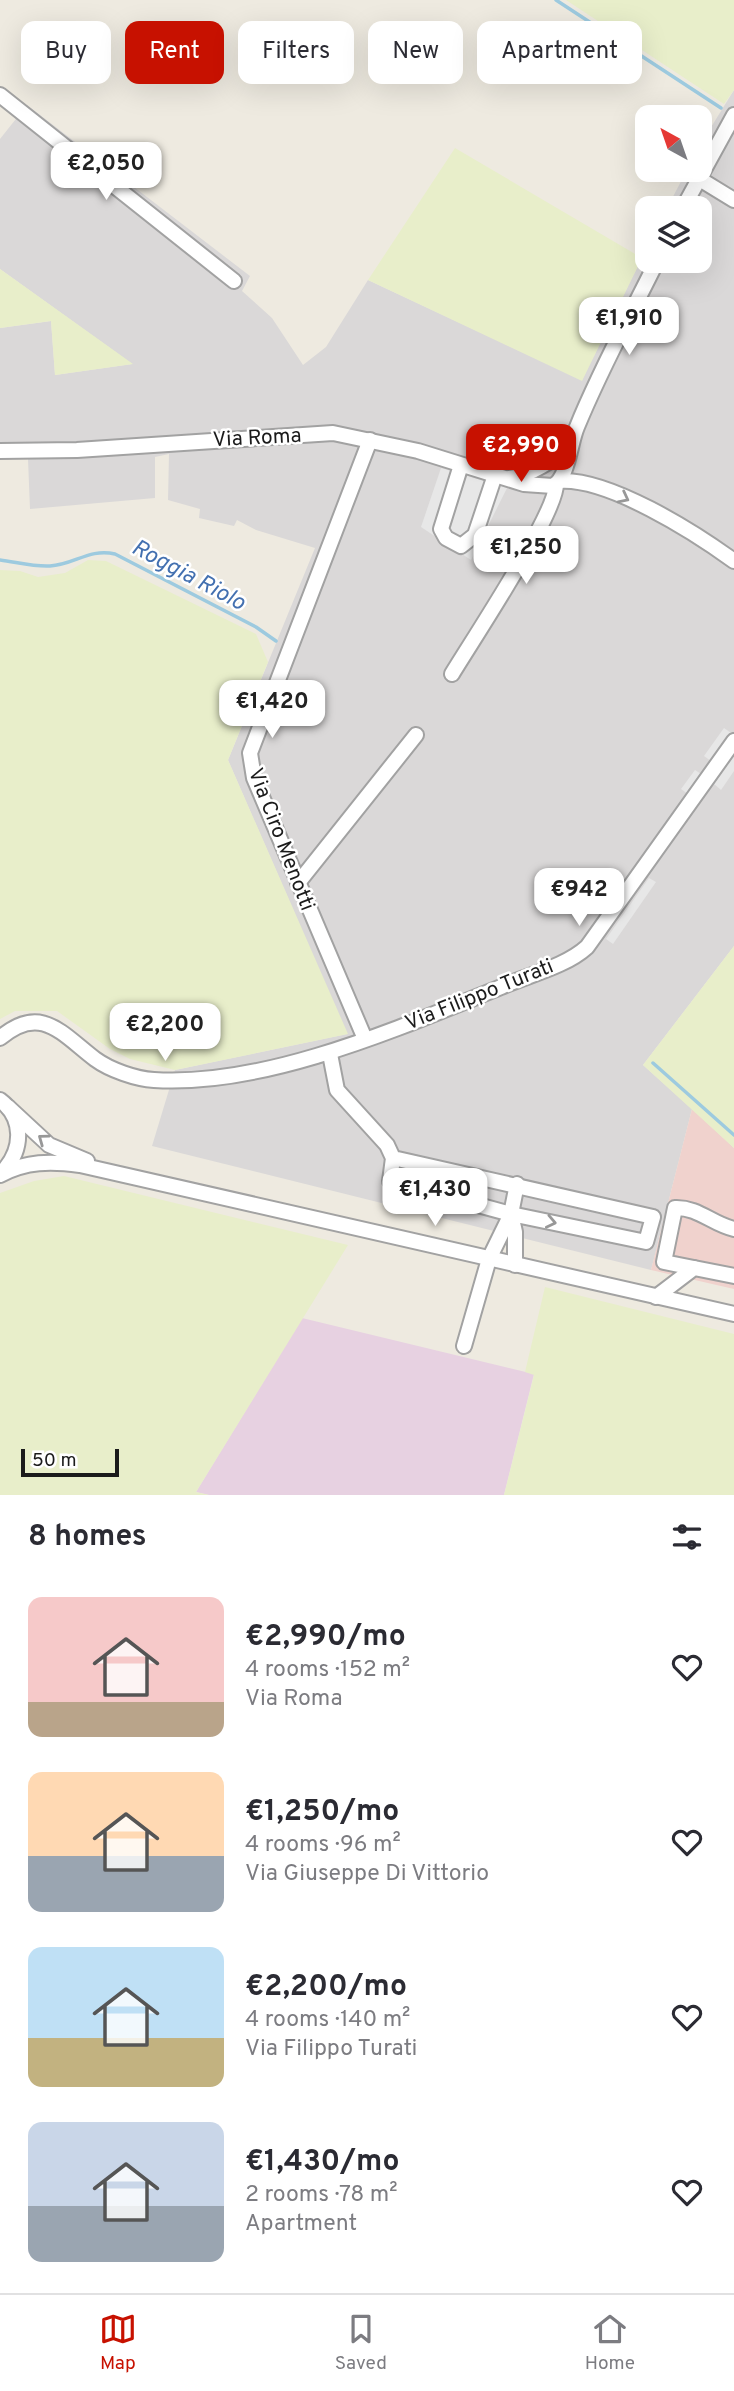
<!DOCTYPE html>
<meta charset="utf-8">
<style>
body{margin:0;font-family:Overpass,sans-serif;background:#f7f7f7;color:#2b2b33;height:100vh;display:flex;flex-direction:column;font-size:26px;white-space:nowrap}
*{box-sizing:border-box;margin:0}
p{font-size:23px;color:#7c7c81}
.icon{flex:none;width:38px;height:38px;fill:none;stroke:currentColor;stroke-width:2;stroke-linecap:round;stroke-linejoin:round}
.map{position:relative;height:1495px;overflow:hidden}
.panel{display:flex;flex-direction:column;background:#fff;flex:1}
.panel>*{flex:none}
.hud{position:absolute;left:21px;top:21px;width:693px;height:63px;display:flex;gap:14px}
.needle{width:46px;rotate:320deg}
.fabs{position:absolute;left:635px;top:105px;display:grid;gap:14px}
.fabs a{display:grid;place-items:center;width:77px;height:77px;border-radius:14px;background:#fff;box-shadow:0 7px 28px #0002;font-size:35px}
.scale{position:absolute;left:21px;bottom:18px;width:98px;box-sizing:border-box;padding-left:7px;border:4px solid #1b1b1b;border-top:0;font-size:19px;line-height:24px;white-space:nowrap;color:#1b1b1b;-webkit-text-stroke:5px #fff;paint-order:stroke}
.price{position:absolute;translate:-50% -60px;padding:0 16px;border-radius:14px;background:#fff;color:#222;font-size:23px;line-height:46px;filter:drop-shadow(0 2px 4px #0008)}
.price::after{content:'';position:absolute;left:50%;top:42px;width:21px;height:16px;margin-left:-10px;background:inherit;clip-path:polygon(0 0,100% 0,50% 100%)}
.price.current{background:#c71100;color:#fff}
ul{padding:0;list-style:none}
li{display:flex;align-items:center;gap:21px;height:175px;padding:0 28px}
li span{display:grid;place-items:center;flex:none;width:196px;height:140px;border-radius:14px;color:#555}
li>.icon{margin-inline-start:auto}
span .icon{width:84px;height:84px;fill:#fffc;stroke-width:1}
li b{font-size:30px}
h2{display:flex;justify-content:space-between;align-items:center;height:84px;padding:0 28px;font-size:30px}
.pill{padding:0 24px;border-radius:14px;background:#fff;box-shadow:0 7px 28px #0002;font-size:24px;line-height:63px}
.pill.current{background:#c71100;color:#fff}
.dock{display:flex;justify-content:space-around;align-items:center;height:98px;border-top:2px solid #e1e1e2;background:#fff;font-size:19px;color:#7c7c81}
.dock a{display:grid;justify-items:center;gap:4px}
.dock .current{color:#c71100}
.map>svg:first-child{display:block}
.residential{fill:#dad8d8}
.commercial{fill:#f0d2cd}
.industrial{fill:#e7d1e1}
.farmland{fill:#e8eeca}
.parking{fill:#e7e7e7}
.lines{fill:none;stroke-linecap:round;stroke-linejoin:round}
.stream{stroke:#9dcadf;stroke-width:3.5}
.minor-casing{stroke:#a2a2a2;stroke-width:18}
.minor{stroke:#fff;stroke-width:14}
.oneway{stroke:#989898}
.labels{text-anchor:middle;stroke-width:5;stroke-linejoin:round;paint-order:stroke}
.street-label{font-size:21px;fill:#1b1b1b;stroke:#fff}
.water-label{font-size:23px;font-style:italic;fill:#4370b0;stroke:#fff}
</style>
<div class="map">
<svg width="734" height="1495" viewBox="0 0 734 1495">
<rect width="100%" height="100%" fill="#eeeae0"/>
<path class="residential" d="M 734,90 L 734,946 L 643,1065 L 692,1109 L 651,1270 L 152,1146 L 175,1070 L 347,1034 L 228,760 L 315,548 L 256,530 L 237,520 L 234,526 L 199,518 L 200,509 L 168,500 L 169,454 L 155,457 L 155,498 L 30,509 L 28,459 L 0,459 L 0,328 L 51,321 L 55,375 L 132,364 L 0,269 L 0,139 L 27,105 L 250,276 L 242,291 L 272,318 L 303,365 L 326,347 L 368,280 L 582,380 L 647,247 L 648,261 L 700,261 L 700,208 L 667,208 L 687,170 L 700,170 L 700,145 Z"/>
<path class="commercial" d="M 692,1109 L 734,1148 L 734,1289 L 651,1270 Z"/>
<path class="industrial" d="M 302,1318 L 534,1374 L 504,1495 L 209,1495 L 196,1492 Z"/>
<g class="farmland">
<path d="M 566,0 L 734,0 L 734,90 L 724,104 Z"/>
<path d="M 455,148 L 642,258 L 582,381 L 368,280 Z"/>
<path d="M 0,269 L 133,364 L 55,375 L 51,321 L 0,328 Z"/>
<path d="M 88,560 L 106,561 L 256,634 L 268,662 L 228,760 L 348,1034 L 175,1070 L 130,1059 L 110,1049 L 57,1011 L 15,1011 L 0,1019 L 0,570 L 20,571 L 38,577 L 65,573 Z"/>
<path d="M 734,946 L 734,1148 L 643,1065 Z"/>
<path d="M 64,1176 L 348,1245 L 196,1492 L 209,1495 L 0,1495 L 0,1193 L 34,1181 Z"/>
<path d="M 545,1287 L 734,1334 L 734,1495 L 504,1495 L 534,1375 L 525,1372 Z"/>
</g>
<g class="parking">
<path d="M 441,468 L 507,488 L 471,560 L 421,527 Z"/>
<path d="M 724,728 L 731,733 L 711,761 L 704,756 Z"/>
<path d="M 734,755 L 734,771 L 721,790 L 714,784 Z"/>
<path d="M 695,770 L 701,774 L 688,794 L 681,789 Z"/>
<path d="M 649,878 L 656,882 L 613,944 L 606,939 Z"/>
</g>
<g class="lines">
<g class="stream">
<path d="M 556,0 L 721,108"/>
<path d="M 0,560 C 16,562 34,567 50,566 C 74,565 89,548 115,554 L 256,627 L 276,641"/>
<path d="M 653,1063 L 734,1135"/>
</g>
<g class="minor-casing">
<g id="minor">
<path d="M 0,95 L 234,281"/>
<path d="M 698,178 L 734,200"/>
<path d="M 683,208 L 734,115"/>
<path d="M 0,451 L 77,450 L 333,433 L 418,451 L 524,484 L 553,486 C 568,478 570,443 577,427 C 600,370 630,316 657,261"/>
<path d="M 461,465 L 441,529 L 446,538 L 461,546 L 475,535 L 495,475"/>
<path d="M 509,478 C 529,476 556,460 569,444"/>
<path d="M 560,481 C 609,478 694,532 734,561"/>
<path d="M 452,674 C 472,641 557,513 556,484"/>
<path d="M 298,883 L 416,735"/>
<path d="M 0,1038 C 41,1003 62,1034 95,1059 C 110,1070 136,1079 154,1080 C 265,1087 399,1028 501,987 C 528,975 565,967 587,947 L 734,741"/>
<path d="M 365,1039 L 254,778 L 250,753 L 370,440"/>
<path d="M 330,1054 L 337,1090 L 387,1145 L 393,1158 L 390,1181 L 511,1214 L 646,1242 L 653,1217 L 393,1158"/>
<path d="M 0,1100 C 24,1118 23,1149 4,1170"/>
<path d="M 8,1107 L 49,1145 L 87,1161"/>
<path d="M 0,1175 C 26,1161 51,1161 80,1165 L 734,1314"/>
<path d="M 511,1214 L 515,1232 L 515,1265"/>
<path d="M 694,1268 L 664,1262 L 675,1208 C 698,1207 712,1224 734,1229"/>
<path d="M 656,1297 L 694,1268 L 734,1276"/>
<path d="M 464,1346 L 489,1259 L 511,1214 L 517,1184"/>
</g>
</g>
<use href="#minor" class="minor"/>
</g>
<defs><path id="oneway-chevron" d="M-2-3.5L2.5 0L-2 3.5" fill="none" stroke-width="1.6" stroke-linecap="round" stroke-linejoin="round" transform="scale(1.75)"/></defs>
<g class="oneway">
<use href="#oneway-chevron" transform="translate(624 498) rotate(27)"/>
<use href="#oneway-chevron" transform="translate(43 1139) rotate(-144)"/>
<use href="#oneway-chevron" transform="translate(551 1222) rotate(12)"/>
</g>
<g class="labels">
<g class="street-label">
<text transform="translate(257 437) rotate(-3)" y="7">Via Roma</text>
<text transform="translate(282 839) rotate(69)" y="7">Via Ciro Menotti</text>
<text transform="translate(479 994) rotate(-22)" y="7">Via Filippo Turati</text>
</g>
<g class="water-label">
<text transform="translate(189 574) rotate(28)" y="8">Roggia Riolo</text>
</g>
</g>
</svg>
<div class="fabs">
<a><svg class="needle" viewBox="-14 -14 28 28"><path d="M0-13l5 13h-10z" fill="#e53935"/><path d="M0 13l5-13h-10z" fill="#7c7c81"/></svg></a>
<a><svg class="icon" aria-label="layers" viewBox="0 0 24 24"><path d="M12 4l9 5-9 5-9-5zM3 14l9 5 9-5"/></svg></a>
</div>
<div class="scale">50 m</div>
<b class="price" style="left:106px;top:202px">€2,050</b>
<b class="price" style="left:629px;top:357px">€1,910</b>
<b class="price current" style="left:521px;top:484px">€2,990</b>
<b class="price" style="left:526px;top:586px">€1,250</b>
<b class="price" style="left:272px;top:740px">€1,420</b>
<b class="price" style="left:579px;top:928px">€942</b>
<b class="price" style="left:165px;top:1063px">€2,200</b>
<b class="price" style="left:435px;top:1228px">€1,430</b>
<div class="hud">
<a class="pill">Buy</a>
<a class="pill current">Rent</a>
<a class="pill">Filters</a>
<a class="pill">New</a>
<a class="pill">Apartment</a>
</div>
</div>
<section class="panel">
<h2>8 homes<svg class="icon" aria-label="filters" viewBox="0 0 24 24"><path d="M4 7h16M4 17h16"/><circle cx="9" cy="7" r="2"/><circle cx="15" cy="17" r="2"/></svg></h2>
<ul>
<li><span style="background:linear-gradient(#f6c9c9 75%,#b9a48a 0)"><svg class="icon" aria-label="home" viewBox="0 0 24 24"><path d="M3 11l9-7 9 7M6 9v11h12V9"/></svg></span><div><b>€2,990/mo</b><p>4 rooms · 152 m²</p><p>Via Roma</p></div><svg class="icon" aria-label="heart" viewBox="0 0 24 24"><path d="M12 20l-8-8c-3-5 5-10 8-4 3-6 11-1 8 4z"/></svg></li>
<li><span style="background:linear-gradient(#ffd9b3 60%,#9aa5b1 0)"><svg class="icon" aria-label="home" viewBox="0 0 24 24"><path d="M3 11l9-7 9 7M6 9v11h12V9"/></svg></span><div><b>€1,250/mo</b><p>4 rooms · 96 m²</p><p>Via Giuseppe Di Vittorio</p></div><svg class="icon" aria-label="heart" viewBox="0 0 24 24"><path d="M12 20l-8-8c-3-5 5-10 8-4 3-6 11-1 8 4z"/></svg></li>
<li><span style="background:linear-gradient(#bfe0f5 65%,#c2b280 0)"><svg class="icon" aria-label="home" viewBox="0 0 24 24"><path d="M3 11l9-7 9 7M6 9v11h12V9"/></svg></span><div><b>€2,200/mo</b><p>4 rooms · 140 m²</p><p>Via Filippo Turati</p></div><svg class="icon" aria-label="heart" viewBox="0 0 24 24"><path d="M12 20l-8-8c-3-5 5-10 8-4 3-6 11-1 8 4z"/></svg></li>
<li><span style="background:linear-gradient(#c9d6e8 60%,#9aa5b1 0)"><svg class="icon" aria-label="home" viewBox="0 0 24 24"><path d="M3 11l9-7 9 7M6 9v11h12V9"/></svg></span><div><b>€1,430/mo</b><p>2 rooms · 78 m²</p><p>Apartment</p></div><svg class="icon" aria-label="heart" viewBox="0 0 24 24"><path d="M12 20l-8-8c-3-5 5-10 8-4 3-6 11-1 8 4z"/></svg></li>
</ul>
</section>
<nav class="dock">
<a class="current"><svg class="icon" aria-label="map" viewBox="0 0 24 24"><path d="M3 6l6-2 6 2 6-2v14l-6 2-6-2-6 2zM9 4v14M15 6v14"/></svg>Map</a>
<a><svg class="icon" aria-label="saved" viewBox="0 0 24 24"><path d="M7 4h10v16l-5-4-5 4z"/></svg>Saved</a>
<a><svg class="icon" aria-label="home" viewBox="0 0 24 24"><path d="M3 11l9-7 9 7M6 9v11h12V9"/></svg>Home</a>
</nav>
